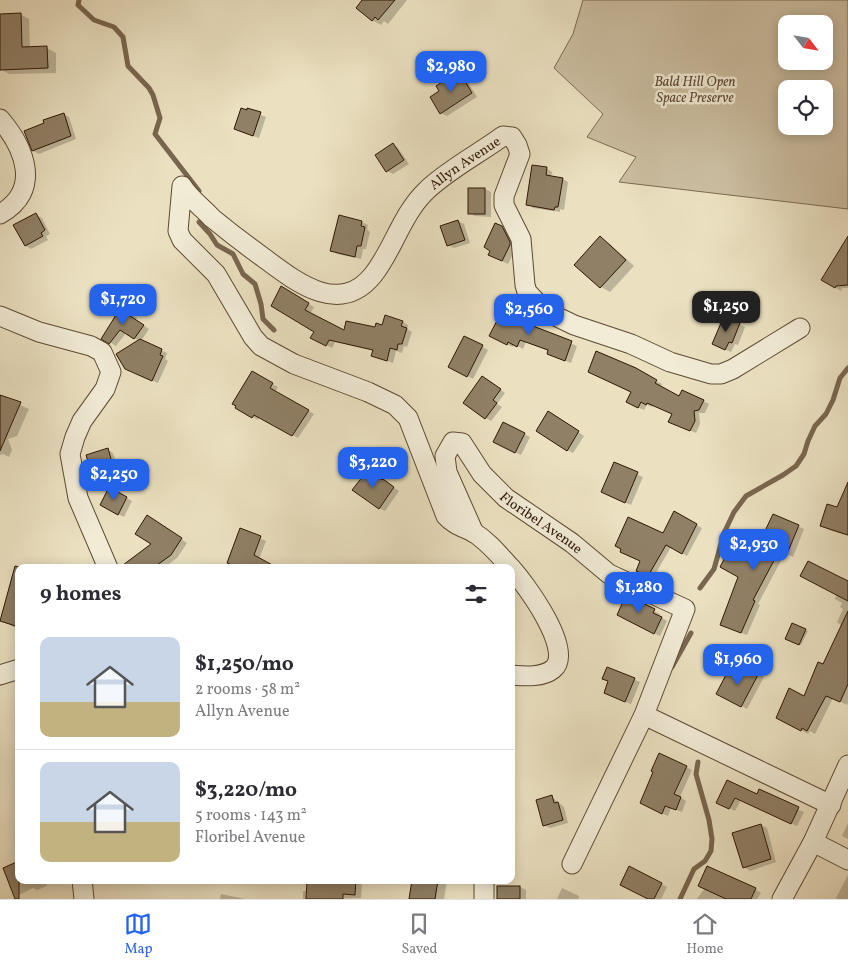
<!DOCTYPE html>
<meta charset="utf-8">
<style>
body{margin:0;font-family:Vollkorn,serif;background:#f7f7f7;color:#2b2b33;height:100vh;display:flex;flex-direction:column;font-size:19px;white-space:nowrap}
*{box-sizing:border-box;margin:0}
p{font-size:16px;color:#7c7c81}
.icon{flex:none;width:28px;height:28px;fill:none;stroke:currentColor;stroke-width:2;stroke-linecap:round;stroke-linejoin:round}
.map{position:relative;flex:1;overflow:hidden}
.sheet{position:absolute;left:15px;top:564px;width:500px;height:320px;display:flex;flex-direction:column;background:#fff;border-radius:10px;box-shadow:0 2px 12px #0003}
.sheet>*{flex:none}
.needle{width:32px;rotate:121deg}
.fabs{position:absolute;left:778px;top:15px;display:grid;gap:10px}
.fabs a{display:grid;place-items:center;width:55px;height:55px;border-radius:10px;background:#fff;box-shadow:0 2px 12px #0003;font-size:25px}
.price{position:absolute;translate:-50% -42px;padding:0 11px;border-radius:10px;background:#2563eb;color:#fff;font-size:16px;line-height:32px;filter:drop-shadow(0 1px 2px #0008)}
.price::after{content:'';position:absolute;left:50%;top:30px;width:15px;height:11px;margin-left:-8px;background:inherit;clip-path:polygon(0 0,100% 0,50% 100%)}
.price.on{background:#222;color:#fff}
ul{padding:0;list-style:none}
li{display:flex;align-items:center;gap:15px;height:125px;padding:0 25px}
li+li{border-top:1px solid #e1e1e2}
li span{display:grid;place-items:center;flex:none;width:140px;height:100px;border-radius:10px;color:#555}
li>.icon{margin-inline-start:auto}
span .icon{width:60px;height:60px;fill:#fffc;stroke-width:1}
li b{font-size:21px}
h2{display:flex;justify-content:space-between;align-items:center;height:60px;padding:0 25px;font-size:21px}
.tab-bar{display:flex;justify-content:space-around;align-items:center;height:70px;border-top:1px solid #e1e1e2;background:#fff;font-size:14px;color:#7c7c81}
.tab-bar a{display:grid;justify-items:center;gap:2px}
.tab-bar .on{color:#2563eb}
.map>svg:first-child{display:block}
.green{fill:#cbbea1;stroke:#7c6a52;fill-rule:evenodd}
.shadow{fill:#0003}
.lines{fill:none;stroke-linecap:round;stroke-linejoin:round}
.stream{stroke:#79664f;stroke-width:5}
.building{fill:#908066;stroke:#2e1604}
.minor-casing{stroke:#5d4933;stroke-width:21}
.minor{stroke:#f2ecd7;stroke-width:19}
.labels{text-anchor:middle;stroke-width:5;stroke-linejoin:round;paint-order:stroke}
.park-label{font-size:14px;font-style:italic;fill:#5d4833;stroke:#f2ecd7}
.street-label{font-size:14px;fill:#2e1604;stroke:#f2ecd7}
</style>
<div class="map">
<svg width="848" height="899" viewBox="0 0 848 899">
<rect width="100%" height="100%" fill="#ebe1c1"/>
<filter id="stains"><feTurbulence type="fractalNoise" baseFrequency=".004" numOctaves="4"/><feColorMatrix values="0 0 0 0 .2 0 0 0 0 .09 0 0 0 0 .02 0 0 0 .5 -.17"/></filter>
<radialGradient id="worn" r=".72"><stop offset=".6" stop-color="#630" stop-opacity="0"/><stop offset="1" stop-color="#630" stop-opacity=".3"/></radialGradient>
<path class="green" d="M 583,0 L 848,0 L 848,209 L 619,182 L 636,157 L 587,137 L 603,114 L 554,68 L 573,34 ZM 786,24 L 824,24 L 824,61 L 786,61 ZM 786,89 L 824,89 L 824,126 L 786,126 Z"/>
<g class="shadow">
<path d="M 363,0 L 407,0 L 388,24 L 384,21 L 381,25 L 372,20 Z"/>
<path d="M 20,14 L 29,19 L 30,48 L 47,48 L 56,53 L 56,73 L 9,74 L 0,69 L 0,15 Z"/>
<path d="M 459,73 L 464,76 L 477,97 L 447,116 L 441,113 L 441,91 Z"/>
<path d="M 248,110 L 266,117 L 259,138 L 242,132 Z"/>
<path d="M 64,114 L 69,117 L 76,139 L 39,154 L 33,151 L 25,132 Z"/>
<path d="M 393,144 L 398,148 L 409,164 L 393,174 L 387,171 Z"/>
<path d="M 546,168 L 552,172 L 551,177 L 562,179 L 568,182 L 564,210 L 560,209 L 560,212 L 533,208 L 528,204 Z"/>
<path d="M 469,189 L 485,189 L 491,192 L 491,217 L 475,216 L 469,213 Z"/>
<path d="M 36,215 L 42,218 L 50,234 L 46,236 L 48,240 L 31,249 L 26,246 Z"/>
<path d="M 340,217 L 362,222 L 368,225 L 367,229 L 370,232 L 366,249 L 363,249 L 361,259 L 337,254 L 331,250 Z"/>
<path d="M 458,221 L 464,224 L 470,243 L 454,248 L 448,245 Z"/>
<path d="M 501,227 L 507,230 L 516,248 L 508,264 L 495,258 Z"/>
<path d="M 600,238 L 609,243 L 634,266 L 610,292 L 601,287 L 576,265 Z"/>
<path d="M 848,249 L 848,288 L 842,288 L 841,291 L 822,280 Z"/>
<path d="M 281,288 L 314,307 L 310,314 L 345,332 L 383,327 L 386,317 L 403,322 L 408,325 L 407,329 L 412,332 L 407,347 L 404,346 L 402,353 L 396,351 L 393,363 L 373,356 L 374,351 L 335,342 L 332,348 L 312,337 L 315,331 Z"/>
<path d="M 127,312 L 137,318 L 135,320 L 149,329 L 141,341 L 167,353 L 165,359 L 168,361 L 158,383 L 132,372 L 139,341 L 126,333 L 116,346 L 103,338 Z"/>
<path d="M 724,317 L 745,327 L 738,345 L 735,344 L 731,352 L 719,347 Z"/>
<path d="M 532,327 L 577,346 L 571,363 L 554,356 L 549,351 L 526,342 L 523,349 L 514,344 L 513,347 L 496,339 Z"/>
<path d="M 465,337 L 488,350 L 473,379 L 450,366 Z"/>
<path d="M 636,370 L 662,384 L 660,387 L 680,398 L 703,401 L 709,404 L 705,413 L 699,413 L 700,424 L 696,433 L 675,424 L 673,414 L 654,405 L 652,407 L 647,405 L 644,410 L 633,405 L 632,392 Z"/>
<path d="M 253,373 L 278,387 L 275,392 L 314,414 L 298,438 L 260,417 L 258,420 L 237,407 Z"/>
<path d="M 488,380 L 505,393 L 497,404 L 502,407 L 491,421 L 486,418 Z"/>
<path d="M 2,397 L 29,409 L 17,436 L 8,439 L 12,450 L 9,457 L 3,454 L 0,455 L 0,402 Z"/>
<path d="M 554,416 L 584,436 L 573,453 L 567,450 Z"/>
<path d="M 524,434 L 530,437 L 521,455 L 500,445 Z"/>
<path d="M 108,450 L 113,453 L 122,480 L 102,486 L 96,483 Z"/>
<path d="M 614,464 L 643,477 L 631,505 L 608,495 Z"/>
<path d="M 374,475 L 399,491 L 385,511 L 379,508 Z"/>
<path d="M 848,484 L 848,536 L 829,530 L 821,525 L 838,509 Z"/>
<path d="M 110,489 L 132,501 L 124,517 L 101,505 Z"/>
<path d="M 675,513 L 702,528 L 687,556 L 671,547 L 653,578 L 643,573 L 642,561 L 663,534 Z"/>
<path d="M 773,515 L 804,529 L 793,557 L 785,553 L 758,604 L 760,605 L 747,635 L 727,627 L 740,577 L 760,563 L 771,535 Z"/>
<path d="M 153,520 L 187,543 L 177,558 L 163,568 L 135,568 L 153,544 Z"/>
<path d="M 241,530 L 266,541 L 259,559 L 239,568 Z"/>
<path d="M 842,577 L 848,580 L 848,702 L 847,705 L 833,698 L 815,734 L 810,731 L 808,734 L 784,721 L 804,698 L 823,666 L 842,626 L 837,622 L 843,609 L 840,607 L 842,603 L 835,599 Z"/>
<path d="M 19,579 L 19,633 L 16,628 L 0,620 Z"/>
<path d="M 626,597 L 660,614 L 659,616 L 667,621 L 660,636 L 624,618 Z"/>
<path d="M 792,624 L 808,631 L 801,645 L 789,640 Z"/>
<path d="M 608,668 L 640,682 L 631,704 L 611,696 Z"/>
<path d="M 747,668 L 764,677 L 747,709 L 718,694 L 736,676 L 741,674 Z"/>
<path d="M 686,767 L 692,770 L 680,797 L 686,801 L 682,812 L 671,808 L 668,816 L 647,806 Z"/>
<path d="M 728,781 L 758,795 L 804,812 L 797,826 L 741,800 L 735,811 L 723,805 Z"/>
<path d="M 552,797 L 564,807 L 568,823 L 550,828 L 544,825 Z"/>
<path d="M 848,823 L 848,839 L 842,836 Z"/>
<path d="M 761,825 L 767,828 L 776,862 L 750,871 L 744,867 Z"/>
<path d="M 848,875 L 848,899 L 838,899 L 836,898 Z"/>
<path d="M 19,880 L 53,880 L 46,884 L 47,886 L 37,890 L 33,888 L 19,895 Z"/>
<path d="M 333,880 L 356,881 L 362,885 L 361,898 L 303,899 L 303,891 L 308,891 Z"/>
<path d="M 412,880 L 447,880 L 444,899 L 410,899 Z"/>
<path d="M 661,884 L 667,887 L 661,899 L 645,899 Z"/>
<path d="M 498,887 L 520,887 L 526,890 L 526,899 L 498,899 Z"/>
<path d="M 562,888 L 579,896 L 578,899 L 557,899 Z"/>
<path d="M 704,889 L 755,889 L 761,893 L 757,899 L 697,899 Z"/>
<path d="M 221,894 L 245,899 L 220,899 Z"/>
</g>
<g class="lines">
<g class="stream">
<path d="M 79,0 L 78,5 L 94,20 L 114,27 L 123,37 L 128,66 L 149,88 L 153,95 L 160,118 L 155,134 L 199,191"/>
<path d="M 199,222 L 210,234 L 217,245 L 233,254 L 243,274 L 255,284 L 261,304 L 263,319 L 274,330"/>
<path d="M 700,588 L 714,569 L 724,533 L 734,512 L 746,496 L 783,475 L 796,466 L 804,454 L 808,441 L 815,426 L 826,414 L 833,400 L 840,378 L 848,368"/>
<path d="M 672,667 L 691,633"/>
<path d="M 680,899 L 694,869 L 705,861 L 711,851 L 712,839 L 709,820 L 696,774 L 698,762"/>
</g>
</g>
<g class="building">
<path d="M 362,0 L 395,0 L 378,20 L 375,17 L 372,21 L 356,8 Z"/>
<path d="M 21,13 L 22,47 L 47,46 L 48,68 L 0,70 L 0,14 Z"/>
<path d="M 459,71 L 472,93 L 440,114 L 430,97 L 439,91 L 436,86 Z"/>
<path d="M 241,108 L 247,110 L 247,108 L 261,112 L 253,136 L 234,129 Z"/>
<path d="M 64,113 L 71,136 L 32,151 L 24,131 L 44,123 L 43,120 Z"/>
<path d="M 393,143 L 404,160 L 386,172 L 375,155 Z"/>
<path d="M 532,165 L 547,167 L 546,175 L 563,178 L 558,207 L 555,207 L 554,210 L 526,205 Z"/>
<rect x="468" y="188" width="17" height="26"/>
<path d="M 36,213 L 45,230 L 41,233 L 43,236 L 25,246 L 13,225 Z"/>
<path d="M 339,215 L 362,221 L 361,226 L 365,227 L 361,246 L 357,246 L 355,257 L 330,251 Z"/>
<path d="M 458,220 L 465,240 L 447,246 L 440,226 Z"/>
<path d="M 495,223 L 502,226 L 510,242 L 510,245 L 502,261 L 488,255 L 490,251 L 484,247 Z"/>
<path d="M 600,236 L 626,260 L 600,288 L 574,265 Z"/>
<path d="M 848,236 L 848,285 L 836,286 L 835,288 L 821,280 Z"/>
<path d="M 281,286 L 309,303 L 305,310 L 344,330 L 346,321 L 375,327 L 376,323 L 382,325 L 385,315 L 403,321 L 401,326 L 407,328 L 402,344 L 398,344 L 397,350 L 390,348 L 387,361 L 371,356 L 373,350 L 329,340 L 326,346 L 310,338 L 314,332 L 271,306 Z"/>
<path d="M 121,307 L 132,314 L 130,316 L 144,325 L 134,339 L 120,330 L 109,344 L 101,339 Z"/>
<path d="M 502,311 L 533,326 L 572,341 L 565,361 L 547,354 L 548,350 L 520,340 L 517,347 L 508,342 L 507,345 L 489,336 Z"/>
<path d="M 724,316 L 740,323 L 732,343 L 729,342 L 725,350 L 712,344 Z"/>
<path d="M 464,336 L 483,345 L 467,377 L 448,367 Z"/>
<path d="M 140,339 L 162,349 L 160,355 L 163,356 L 152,381 L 125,369 L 116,354 Z"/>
<path d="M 596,351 L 636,368 L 657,380 L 655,383 L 679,396 L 682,390 L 704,400 L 699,410 L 694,411 L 695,421 L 690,431 L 668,422 L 672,414 L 647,403 L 646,405 L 641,402 L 638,408 L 626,402 L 631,392 L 588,372 Z"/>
<path d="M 252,371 L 273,383 L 270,388 L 309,410 L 292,436 L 254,415 L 252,418 L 235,408 L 236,406 L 232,404 Z"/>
<path d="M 482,376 L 501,389 L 493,400 L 497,403 L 485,419 L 463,403 Z"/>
<path d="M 0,395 L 21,402 L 0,451 Z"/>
<path d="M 548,411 L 579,431 L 567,451 L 536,431 Z"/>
<path d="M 503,422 L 525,433 L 515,453 L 493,442 Z"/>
<path d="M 108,448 L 116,477 L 95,483 L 86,455 Z"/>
<path d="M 614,462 L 638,472 L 625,503 L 601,492 Z"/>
<path d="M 367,471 L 372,475 L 374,473 L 382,480 L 383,479 L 394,487 L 379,509 L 352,490 Z"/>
<path d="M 848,482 L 848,535 L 820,526 L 827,504 L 837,507 Z"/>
<path d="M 109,487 L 127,497 L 118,515 L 100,505 Z"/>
<path d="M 674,511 L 697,524 L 682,554 L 666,545 L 648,576 L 636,571 L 640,561 L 620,552 L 621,549 L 615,546 L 628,517 L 663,533 Z"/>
<path d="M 773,514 L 799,525 L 787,554 L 779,551 L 753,600 L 755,601 L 741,633 L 720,625 L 738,577 L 720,567 L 731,546 L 759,561 L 770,535 L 764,533 Z"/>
<path d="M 147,515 L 182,538 L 171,555 L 153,568 L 119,568 L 151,544 L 135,534 Z"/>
<path d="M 240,528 L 261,536 L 254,555 L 278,568 L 239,568 L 227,563 Z"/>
<path d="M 808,561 L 848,581 L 848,601 L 800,576 Z"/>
<path d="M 15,566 L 19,567 L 19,627 L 0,621 Z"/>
<path d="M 626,595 L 655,609 L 653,613 L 662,617 L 654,634 L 617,615 Z"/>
<path d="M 848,611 L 848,684 L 840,702 L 826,696 L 807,731 L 802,728 L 801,731 L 776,718 L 789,688 L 804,696 L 818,662 L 823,664 Z"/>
<path d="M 792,623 L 806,629 L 799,645 L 785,639 Z"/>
<path d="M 747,666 L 759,673 L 741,707 L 716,694 L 728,671 L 735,675 L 737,671 L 741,673 Z"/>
<path d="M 607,667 L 635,678 L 625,702 L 604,693 L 608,681 L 602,679 Z"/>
<path d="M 659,753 L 687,766 L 674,794 L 681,797 L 676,810 L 665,806 L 662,814 L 640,803 L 653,772 L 651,771 Z"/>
<path d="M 727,780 L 757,794 L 759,789 L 799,807 L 791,824 L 735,798 L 729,809 L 716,803 Z"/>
<path d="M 552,795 L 554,803 L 558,802 L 563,820 L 543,826 L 536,800 Z"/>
<path d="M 761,824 L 771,859 L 743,868 L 732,833 Z"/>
<path d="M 19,861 L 19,899 L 15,899 L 3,868 Z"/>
<path d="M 629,866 L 662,883 L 654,899 L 648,899 L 620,885 Z"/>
<path d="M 707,866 L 756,888 L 751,899 L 726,899 L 698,886 Z"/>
<path d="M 307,880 L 356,880 L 355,895 L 343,894 L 343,899 L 306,899 Z"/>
<path d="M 412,880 L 438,880 L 435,899 L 409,899 Z"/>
<rect x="497" y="886" width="23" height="13"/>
</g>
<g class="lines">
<g class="minor-casing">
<g id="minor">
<path d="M 0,119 C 25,148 42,191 0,214"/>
<path d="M 0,316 L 39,332 L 91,346 L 102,352 L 111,372 L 105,389 L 82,421 L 75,437 L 70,454 L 78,498 L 108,568"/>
<path id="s1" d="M 474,533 L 447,472 L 445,456 L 453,442 L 462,443 L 482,474 L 506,498 L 572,543 L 609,574 L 685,609 L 644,715 L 572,864"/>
<path id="s2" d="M 511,568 C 499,555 488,541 473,532 C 463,527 454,525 446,516 L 408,418 L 395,405 L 368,392 L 294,364 L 261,346 L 253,337 L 216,274 L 182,240 L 178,231 L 182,186 C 190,199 202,207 212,218 C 229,232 246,245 264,258 C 295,281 339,317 373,275 C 393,250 402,214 426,191 C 446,171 480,153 503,136 L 512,137 L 517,145 L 520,154 L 504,196 L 504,205 L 521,239 L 525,285 L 527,292 L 545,311 L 574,325 L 631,344 L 670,362 L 711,374 L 721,374 L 733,369 L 800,328"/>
<path d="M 511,568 C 525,583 575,651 553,669 C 542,678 524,676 511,675"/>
<path d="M 0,675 L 19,669"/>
<path d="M 644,715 L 831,805"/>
<path d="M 813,842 L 848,860"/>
<path d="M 82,880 L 84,899"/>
<path d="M 484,880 L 484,899"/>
<path d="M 782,899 L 813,842 L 848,765"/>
</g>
</g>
<use href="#minor" class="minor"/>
</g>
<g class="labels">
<g class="park-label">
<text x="695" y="86">Bald Hill Open<tspan x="695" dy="16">Space Preserve</tspan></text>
</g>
<g class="street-label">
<text dy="5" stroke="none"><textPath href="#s2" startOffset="925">Allyn Avenue</textPath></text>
<text dy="5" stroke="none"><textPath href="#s1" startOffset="222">Floribel Avenue</textPath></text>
</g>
</g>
<rect width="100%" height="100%" filter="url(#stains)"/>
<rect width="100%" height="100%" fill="url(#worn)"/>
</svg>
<div class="fabs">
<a><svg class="needle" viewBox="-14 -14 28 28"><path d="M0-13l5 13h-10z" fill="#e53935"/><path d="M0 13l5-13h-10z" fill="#7c7c81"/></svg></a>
<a><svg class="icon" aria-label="locate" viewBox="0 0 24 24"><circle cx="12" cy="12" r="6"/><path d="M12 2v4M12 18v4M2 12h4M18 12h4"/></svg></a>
</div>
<b class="price" style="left:451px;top:93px">$2,980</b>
<b class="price" style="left:123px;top:326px">$1,720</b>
<b class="price on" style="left:726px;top:333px">$1,250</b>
<b class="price" style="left:529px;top:336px">$2,560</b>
<b class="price" style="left:373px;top:489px">$3,220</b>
<b class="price" style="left:114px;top:501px">$2,250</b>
<b class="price" style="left:754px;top:571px">$2,930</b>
<b class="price" style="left:639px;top:614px">$1,280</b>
<b class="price" style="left:738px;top:686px">$1,960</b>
<section class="sheet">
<h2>9 homes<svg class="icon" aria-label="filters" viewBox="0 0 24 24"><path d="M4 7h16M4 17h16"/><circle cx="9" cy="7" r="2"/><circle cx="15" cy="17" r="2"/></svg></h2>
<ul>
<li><span style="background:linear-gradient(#c9d6e8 65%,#c2b280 0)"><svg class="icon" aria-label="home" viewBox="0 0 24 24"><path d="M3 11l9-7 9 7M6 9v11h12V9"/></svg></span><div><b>$1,250/mo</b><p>2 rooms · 58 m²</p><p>Allyn Avenue</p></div></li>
<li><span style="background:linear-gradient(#c9d6e8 60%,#c2b280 0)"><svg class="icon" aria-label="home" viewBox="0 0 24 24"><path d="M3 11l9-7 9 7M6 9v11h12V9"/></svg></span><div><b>$3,220/mo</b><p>5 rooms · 143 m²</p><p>Floribel Avenue</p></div></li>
</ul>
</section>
</div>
<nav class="tab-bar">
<a class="on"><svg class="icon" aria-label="map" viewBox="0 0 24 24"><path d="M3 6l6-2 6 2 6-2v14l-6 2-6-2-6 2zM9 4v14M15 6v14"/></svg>Map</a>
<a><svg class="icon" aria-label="saved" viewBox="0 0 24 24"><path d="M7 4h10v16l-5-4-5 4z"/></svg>Saved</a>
<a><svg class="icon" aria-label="home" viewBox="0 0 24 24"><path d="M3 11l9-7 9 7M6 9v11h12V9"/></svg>Home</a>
</nav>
